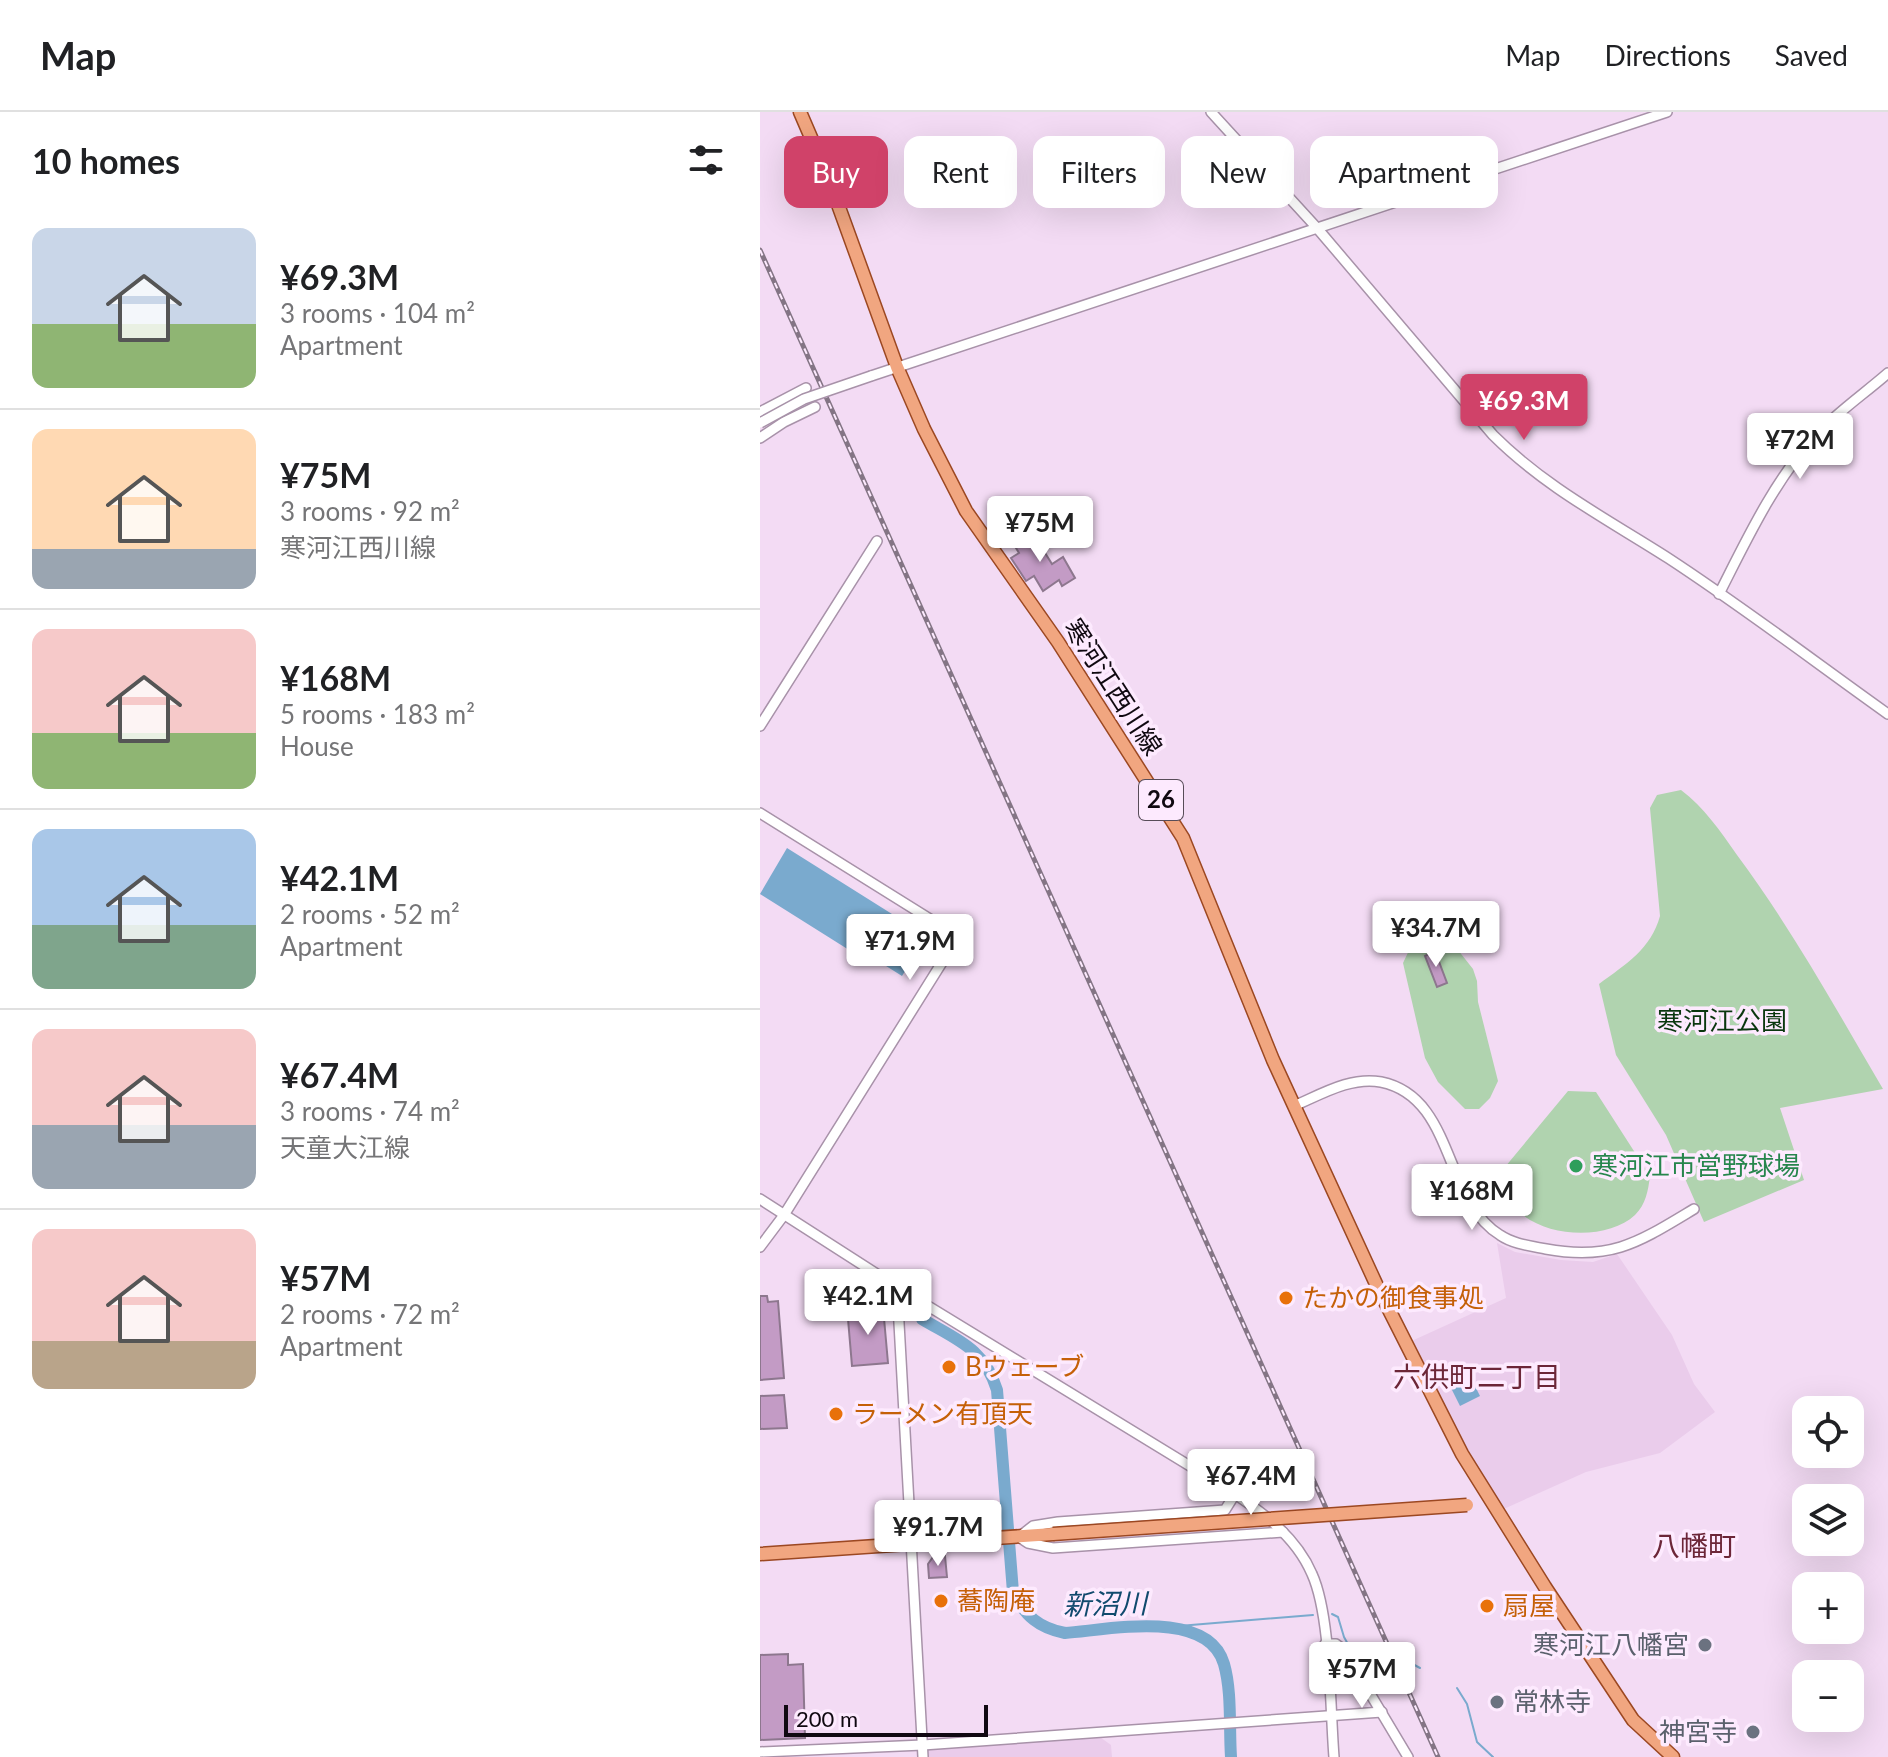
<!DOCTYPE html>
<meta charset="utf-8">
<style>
body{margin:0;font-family:Lato,"Noto Sans JP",sans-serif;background:#f2f2f2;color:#202124;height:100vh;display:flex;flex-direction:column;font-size:30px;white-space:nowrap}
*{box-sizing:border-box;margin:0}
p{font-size:26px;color:#757577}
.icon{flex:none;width:44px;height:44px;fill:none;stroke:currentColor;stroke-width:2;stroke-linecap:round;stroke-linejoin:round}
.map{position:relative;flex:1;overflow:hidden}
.drawer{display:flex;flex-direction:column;background:#fff;width:760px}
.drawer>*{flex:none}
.top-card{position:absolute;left:24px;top:24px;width:760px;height:72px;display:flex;gap:16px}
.tools{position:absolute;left:1032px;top:1284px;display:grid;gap:16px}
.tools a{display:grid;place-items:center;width:72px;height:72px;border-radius:16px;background:#fff;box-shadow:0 8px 32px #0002;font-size:40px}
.scale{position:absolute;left:24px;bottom:20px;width:204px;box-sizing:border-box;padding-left:8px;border:4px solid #100911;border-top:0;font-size:22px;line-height:28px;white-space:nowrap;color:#100911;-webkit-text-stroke:6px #fdeafe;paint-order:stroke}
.price{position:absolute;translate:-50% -68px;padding:0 18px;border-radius:8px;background:#fff;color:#222;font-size:26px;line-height:52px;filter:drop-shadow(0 2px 4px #0008)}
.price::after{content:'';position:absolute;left:50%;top:48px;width:24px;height:18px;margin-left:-12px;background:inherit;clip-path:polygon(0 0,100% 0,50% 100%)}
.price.active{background:#d04269;color:#fff}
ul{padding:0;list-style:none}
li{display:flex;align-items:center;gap:24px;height:200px;padding:0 32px}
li+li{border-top:2px solid #e0e0e0}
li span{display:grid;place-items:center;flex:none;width:224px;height:160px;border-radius:16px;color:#555}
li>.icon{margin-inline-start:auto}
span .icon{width:96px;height:96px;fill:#fffc;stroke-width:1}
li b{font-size:34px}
h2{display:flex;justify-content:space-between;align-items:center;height:96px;padding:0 32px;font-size:34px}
.chip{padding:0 28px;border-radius:16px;background:#fff;box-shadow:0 8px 32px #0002;font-size:28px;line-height:72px}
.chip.active{background:#d04269;color:#fff}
header{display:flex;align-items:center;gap:48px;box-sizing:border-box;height:112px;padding:0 40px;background:#fff;border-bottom:2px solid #e0e0e0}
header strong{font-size:38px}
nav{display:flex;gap:44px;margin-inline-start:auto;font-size:28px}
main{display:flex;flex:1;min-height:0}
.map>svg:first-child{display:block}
.built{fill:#eacceb}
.green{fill:#b0d3af}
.water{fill:#7aaace}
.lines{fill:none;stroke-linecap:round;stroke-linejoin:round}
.stream{stroke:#7aaace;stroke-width:2}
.river{stroke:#7aaace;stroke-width:12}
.building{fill:#c39bc5;stroke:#8d778e;stroke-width:2}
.minor-casing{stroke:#a892a9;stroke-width:12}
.major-casing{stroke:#9c4822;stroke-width:15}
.minor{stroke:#fff;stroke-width:9}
.major{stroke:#f1a680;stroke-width:12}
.rail-casing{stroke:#847585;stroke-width:5}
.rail{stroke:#fdeafe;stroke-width:2;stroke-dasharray:6;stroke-linecap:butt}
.minor-bridge-casing{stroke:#a892a9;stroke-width:12;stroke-linecap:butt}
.major-bridge-casing{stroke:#9c4822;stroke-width:15;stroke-linecap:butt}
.minor-bridge{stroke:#fff;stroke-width:9}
.major-bridge{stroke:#f1a680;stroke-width:12}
.leisure-dot{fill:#2e9e5b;stroke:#fdeafe;stroke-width:3}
.food-dot{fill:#e8710a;stroke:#fdeafe;stroke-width:3}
.worship-dot{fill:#6b7280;stroke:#fdeafe;stroke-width:3}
.labels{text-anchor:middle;stroke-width:7;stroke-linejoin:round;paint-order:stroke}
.shield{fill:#fdeafe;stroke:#574c58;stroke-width:2}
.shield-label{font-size:24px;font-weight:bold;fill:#100911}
.street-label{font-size:26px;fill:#100911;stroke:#fdeafe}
.park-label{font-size:26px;fill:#0a370e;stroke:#fdeafe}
.leisure-label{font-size:26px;fill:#27864d;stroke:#fdeafe;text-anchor:start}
.food-label{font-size:26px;fill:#c56008;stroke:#fdeafe;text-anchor:start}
.worship-label{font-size:26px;fill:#5b616d;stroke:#fdeafe;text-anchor:end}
.neighbourhood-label{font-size:28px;fill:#6c2638;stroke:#fdeafe}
.water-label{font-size:28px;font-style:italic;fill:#114a6e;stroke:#fdeafe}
</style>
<header>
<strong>Map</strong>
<nav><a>Map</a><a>Directions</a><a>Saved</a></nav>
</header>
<main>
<section class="drawer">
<h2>10 homes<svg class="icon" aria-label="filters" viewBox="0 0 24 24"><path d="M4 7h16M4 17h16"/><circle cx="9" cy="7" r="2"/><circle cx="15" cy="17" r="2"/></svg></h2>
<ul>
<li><span style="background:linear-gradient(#c9d6e8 60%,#8fb573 0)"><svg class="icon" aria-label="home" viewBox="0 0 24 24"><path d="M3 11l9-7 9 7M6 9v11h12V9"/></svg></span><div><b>¥69.3M</b><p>3 rooms · 104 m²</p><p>Apartment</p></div></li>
<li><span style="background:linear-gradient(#ffd9b3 75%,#9aa5b1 0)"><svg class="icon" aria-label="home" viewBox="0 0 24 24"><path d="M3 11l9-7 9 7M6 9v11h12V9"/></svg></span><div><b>¥75M</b><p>3 rooms · 92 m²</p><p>寒河江西川線</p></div></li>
<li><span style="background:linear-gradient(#f6c9c9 65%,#8fb573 0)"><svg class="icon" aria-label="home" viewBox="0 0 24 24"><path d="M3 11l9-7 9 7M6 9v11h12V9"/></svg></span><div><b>¥168M</b><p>5 rooms · 183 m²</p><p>House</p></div></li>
<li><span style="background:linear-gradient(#a9c7e8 60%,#7fa58c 0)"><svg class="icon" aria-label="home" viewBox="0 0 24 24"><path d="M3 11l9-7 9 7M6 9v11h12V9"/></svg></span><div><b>¥42.1M</b><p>2 rooms · 52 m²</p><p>Apartment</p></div></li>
<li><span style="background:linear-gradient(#f6c9c9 60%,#9aa5b1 0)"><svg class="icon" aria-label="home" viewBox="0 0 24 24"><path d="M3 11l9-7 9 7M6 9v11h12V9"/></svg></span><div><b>¥67.4M</b><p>3 rooms · 74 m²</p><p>天童大江線</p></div></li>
<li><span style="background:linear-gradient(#f6c9c9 70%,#b9a48a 0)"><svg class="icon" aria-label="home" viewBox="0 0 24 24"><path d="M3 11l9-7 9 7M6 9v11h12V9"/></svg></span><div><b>¥57M</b><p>2 rooms · 72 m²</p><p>Apartment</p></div></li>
</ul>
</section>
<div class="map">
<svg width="1128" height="1645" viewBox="0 0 1128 1645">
<rect width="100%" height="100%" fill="#f3dbf4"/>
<g class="built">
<path d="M 737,1131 L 755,1140 L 801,1148 L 833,1150 L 857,1142 L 912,1223 L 934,1272 L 955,1300 L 900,1341 L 826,1360 L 737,1400 L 645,1232 L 746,1186 Z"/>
<path d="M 337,1623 L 351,1633 L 352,1645 L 163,1645 L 163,1635 Z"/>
</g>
<g class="green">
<path d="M 921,678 C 944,695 960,719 977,743 C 1032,817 1076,897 1123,977 L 1020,996 L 1044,1068 L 944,1110 L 906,1023 L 856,943 L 839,872 C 866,852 891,837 900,804 L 890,696 L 897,683 Z"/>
<path d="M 664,807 L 698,838 L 713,857 L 717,869 L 718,890 L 738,969 L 730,986 L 719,997 L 705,997 L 678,970 L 665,946 L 643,851 Z"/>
<path d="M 808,979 L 836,980 L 890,1064 C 888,1079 886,1092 875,1103 C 843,1133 761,1125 745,1079 C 743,1073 745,1062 745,1055 Z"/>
</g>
<g class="water">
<path d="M 27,736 L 167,824 L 142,864 L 107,842 L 97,843 L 0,782 Z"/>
<path d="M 706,1256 L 720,1284 L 700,1294 L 686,1266 Z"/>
</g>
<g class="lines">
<g class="stream">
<path d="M 572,1502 L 578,1505 L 584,1525 L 600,1554 L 621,1543 L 627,1544"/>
<path d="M 419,1514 L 553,1503"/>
<path d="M 638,1544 L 660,1556"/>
<path d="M 697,1576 L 707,1592 L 717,1630 L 733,1645"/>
</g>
<path class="river" d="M 162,1207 C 197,1228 224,1236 237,1278 L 253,1480 C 265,1504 279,1516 305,1521 C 348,1518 448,1496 464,1552 C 472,1580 469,1615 471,1645"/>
</g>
<g class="building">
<path d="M 272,420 L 292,452 L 303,445 L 315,466 L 302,474 L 299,468 L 283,479 L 274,464 L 266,469 L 251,446 L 259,441 L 253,431 Z"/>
<path d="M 675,839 L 687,871 L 677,875 L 665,844 Z"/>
<path d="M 0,1184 L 7,1184 L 8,1190 L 18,1189 L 24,1266 L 0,1268 Z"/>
<path d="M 123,1195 L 128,1251 L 92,1254 L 88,1207 L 97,1206 L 96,1197 Z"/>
<path d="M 24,1283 L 27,1316 L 0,1317 L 0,1284 Z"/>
<path d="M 185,1444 L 187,1465 L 169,1466 L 168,1452 L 173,1445 Z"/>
<path d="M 28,1542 L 28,1553 L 43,1552 L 45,1626 L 0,1628 L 0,1543 Z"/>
</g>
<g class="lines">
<g class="minor-casing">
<g id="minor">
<path d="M 451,0 L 557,116 L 733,323 C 785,375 847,407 908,446 C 983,495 1055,550 1128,602"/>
<path d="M 111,264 L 907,0"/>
<path d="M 0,300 L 46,276"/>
<path d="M 0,326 L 24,310 L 55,295"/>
<path d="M 959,482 C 987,427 1013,371 1054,325 C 1076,301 1104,282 1128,261"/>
<path d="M 0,614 L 117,429"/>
<path d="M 0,701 L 186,817 L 193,829 L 191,836 L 24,1103 L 0,1135"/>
<path d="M 534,994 C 560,983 591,964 621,970 C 695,985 683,1088 740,1123 C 753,1132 771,1134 786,1137 C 852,1149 879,1130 934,1097"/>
<path d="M 0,1087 L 137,1175 L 461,1373 C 497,1396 535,1422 552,1462 C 571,1504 570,1596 574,1645"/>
<path d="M 137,1175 L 163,1645"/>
<path d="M 475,1382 L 465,1398 L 298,1410 L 273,1414 L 259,1425 L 268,1431 L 293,1436 L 523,1420"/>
<path d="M 565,1532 L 576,1532 L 584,1538 L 648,1645"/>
<path d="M 0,1640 L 163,1633 L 622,1600"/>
</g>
</g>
<g class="major-casing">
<g id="major">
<path d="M 40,0 L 68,65 L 137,255 L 164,317 L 206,399 L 298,530 L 423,726 L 513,948 L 617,1174 L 702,1342 L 785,1475 L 873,1608 L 913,1645"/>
<path d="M 0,1442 L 293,1422"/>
</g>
</g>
<use href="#minor" class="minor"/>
<use href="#major" class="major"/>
<g class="rail-casing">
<path id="rail" d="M 0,138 L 678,1645"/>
</g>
<use href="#rail" class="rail"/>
<g class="minor-bridge-casing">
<path id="minor-bridge" d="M 0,311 L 44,287 L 111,264"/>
</g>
<g class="major-bridge-casing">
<path id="major-bridge" d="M 293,1422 L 707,1393"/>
</g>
<use href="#minor-bridge" class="minor-bridge"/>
<use href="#major-bridge" class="major-bridge"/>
</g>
<circle class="leisure-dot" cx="816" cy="1054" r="8"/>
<g class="food-dot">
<circle cx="526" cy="1186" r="8"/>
<circle cx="189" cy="1255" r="8"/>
<circle cx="76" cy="1302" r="8"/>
<circle cx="181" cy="1489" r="8"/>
<circle cx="727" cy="1494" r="8"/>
</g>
<g class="worship-dot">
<circle cx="945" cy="1533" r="8"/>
<circle cx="737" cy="1590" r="8"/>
<circle cx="993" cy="1620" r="8"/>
</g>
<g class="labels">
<rect class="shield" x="379" y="668" width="44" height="40" rx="6"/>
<g class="shield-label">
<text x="401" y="696">26</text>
</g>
<g class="street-label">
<text transform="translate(353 575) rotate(57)" y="9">寒河江西川線</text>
</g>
<g class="park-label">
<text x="962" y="918">寒河江公園</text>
</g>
<g class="leisure-label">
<text x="832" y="1063">寒河江市営野球場</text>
</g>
<g class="food-label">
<text x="542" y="1195">たかの御食事処</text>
<text x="205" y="1264">Bウェーブ</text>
<text x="92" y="1311">ラーメン有頂天</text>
<text x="197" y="1498">蕎陶庵</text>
<text x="743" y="1503">扇屋</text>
</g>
<g class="worship-label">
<text x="929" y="1542">寒河江八幡宮</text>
<text x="753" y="1599" text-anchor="start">常林寺</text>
<text x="977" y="1629">神宮寺</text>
</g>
<g class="neighbourhood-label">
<text x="717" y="1275">六供町二丁目</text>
<text x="934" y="1444">八幡町</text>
</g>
<g class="water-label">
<text transform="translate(345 1492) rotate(-1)" y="10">新沼川</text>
</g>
</g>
</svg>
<div class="tools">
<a><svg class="icon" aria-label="locate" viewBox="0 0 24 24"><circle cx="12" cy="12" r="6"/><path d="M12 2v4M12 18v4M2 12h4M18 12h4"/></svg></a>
<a><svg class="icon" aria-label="layers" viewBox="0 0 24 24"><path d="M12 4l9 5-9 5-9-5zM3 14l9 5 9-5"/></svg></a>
<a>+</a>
<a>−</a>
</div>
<div class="scale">200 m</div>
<b class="price active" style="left:764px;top:330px">¥69.3M</b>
<b class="price" style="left:1040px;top:369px">¥72M</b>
<b class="price" style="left:280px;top:452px">¥75M</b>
<b class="price" style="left:676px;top:857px">¥34.7M</b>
<b class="price" style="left:150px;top:870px">¥71.9M</b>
<b class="price" style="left:712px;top:1120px">¥168M</b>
<b class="price" style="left:108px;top:1225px">¥42.1M</b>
<b class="price" style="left:491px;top:1405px">¥67.4M</b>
<b class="price" style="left:178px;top:1456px">¥91.7M</b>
<b class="price" style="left:602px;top:1598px">¥57M</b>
<div class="top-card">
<a class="chip active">Buy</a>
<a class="chip">Rent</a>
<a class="chip">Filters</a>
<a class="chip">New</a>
<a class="chip">Apartment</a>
</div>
</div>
</main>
